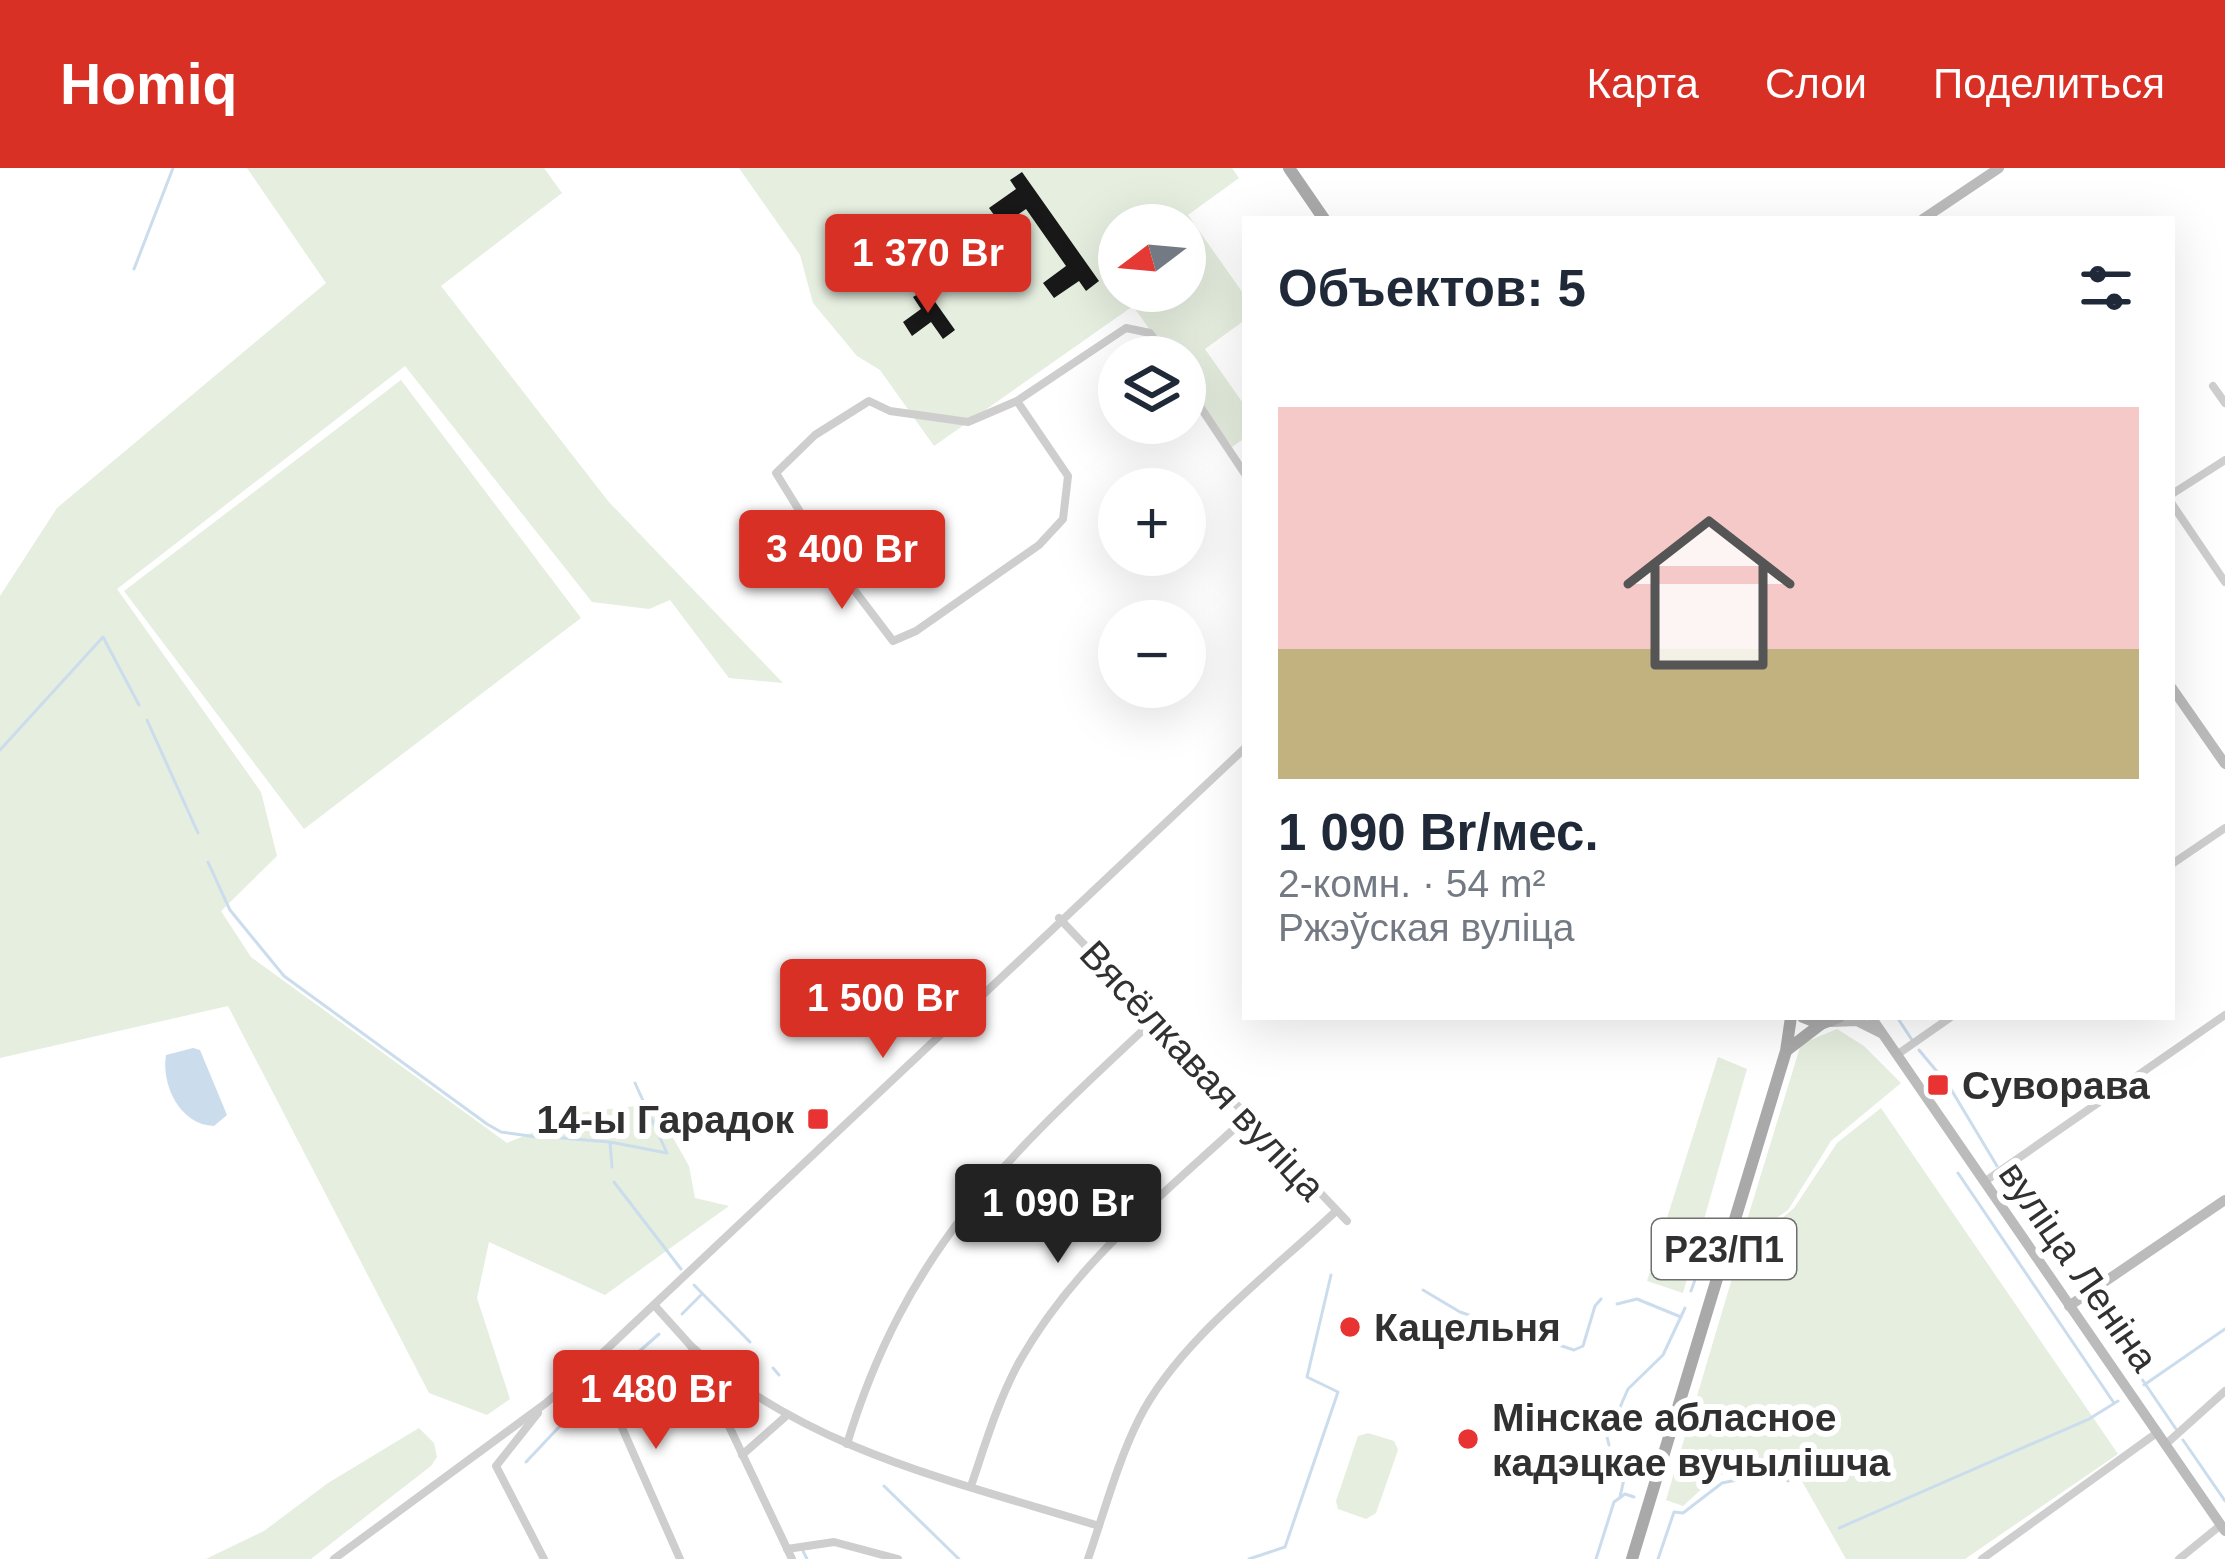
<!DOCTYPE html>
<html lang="ru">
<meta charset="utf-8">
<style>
body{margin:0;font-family:Arial,sans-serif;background:#f2f2f3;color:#1f2937;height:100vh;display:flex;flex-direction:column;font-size:45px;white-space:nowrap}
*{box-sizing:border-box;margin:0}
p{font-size:39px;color:#747a83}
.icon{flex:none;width:66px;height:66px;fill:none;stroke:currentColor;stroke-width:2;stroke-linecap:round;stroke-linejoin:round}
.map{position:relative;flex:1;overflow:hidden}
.drawer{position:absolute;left:1242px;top:48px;width:933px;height:804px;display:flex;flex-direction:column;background:#fff;border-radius:0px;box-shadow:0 12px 48px #0002}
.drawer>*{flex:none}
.needle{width:78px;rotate:254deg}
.tools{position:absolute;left:1098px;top:36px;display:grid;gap:24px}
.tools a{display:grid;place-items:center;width:108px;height:108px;border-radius:50%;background:#fff;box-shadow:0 12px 48px #0002;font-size:60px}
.price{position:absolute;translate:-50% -102px;padding:0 27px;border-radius:12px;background:#d93025;color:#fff;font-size:39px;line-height:78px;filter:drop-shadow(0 3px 6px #0008)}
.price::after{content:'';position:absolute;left:50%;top:72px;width:36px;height:27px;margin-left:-18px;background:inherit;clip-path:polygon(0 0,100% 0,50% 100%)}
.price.on{background:#222;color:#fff}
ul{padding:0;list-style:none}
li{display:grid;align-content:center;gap:24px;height:636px;padding:0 36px}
li span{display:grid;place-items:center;height:372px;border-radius:0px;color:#555}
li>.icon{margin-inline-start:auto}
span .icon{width:216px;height:216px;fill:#fffc;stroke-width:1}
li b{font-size:51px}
h2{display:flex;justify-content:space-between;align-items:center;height:144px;padding:0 36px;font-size:51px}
header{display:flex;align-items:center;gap:72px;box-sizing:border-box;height:168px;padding:0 60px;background:#d93025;color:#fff}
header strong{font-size:57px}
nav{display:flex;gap:66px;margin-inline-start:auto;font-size:42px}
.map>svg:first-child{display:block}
.green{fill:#e5eedf;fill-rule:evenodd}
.water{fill:#cbdded}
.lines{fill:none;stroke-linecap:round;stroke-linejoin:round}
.stream{stroke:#cbdded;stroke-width:3}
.building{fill:#181818}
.street{stroke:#cecece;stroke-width:8}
.secondary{stroke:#bbb;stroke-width:10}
.primary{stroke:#a9a9a9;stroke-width:12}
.poi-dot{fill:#e93232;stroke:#fff;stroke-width:4.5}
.labels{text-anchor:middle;stroke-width:12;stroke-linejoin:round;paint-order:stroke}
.shield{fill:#fff;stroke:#6f6f6f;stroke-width:3}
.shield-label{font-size:36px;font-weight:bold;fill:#313131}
.street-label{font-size:39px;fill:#313131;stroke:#fff}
.poi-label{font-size:39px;font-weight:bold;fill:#313131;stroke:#fff;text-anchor:start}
</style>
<header>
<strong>Homiq</strong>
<nav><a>Карта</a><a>Слои</a><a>Поделиться</a></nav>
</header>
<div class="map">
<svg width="2225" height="1391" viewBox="0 0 2225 1391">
<rect width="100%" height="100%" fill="#fff"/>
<g class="green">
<path d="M 247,0 L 544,0 L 562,25 L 441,118 L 608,333 L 783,515 L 729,510 L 670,432 L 649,441 L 592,434 L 405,198 L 117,421 L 261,624 L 277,688 L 221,743 L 251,789 L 507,975 L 584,944 L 654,936 L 689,998 L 695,1030 L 729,1038 L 605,1127 L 489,1074 L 477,1130 L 510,1231 L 487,1247 L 429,1225 L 228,838 L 0,890 L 0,428 L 57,340 L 326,115 Z"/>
<path d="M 739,0 L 1232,0 L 1239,10 L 1188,47 L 1245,128 L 1245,152 L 1205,181 L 1245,238 L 1245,270 L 1232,279 L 1185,212 L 1185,189 L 1169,189 L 1133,138 L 934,278 L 880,202 L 857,188 L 813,135 L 800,87 ZM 1119,57 L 1185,57 L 1185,123 L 1119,123 Z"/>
<path d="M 401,212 L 581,450 L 304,661 L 124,423 Z"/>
<path d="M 1837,861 L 1864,878 L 1901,915 L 1831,973 L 1788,1042 L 1740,1075 L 1801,876 Z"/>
<path d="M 1718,889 L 1747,901 L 1683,1125 L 1647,1113 Z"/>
<path d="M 1881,940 L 2118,1286 L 1965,1391 L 1846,1391 L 1790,1292 L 1716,1308 L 1683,1338 L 1666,1332 L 1739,1087 L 1794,1040 L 1837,975 Z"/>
<path d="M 419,1260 L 434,1275 L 437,1289 L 431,1298 L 311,1391 L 206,1391 L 264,1363 L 328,1315 Z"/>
<path d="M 1368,1265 L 1394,1273 L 1398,1282 L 1376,1345 L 1366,1351 L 1338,1341 L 1336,1333 L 1358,1268 Z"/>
</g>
<path class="water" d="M 193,880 L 200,882 L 227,947 L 214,958 C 180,957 161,917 166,887 Z"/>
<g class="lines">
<g class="stream">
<path d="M 134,101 L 173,0"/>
<path d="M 147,552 L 198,665"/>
<path d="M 0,582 L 103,469 L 139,537"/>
<path d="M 208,694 L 230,742 L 284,808 L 487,956 L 501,964 L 537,969"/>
<path d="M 1897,849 L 1912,872"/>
<path d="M 1919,882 L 1949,918 L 1997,998"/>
<path d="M 551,969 L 609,974"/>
<path d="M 612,999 L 610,974 L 667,985 L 635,915"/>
<path d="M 1958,1005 L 2114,1235"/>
<path d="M 2003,1008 L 2081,1122"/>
<path d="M 614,1014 L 681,1101"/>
<path d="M 694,1117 L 750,1174"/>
<path d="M 1423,1122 L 1460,1144 L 1574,1182 L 1583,1178 L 1595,1138 L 1601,1131"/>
<path d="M 1691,1123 L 1707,1078"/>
<path d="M 2088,1132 L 2176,1261"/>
<path d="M 1617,1136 L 1637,1131 L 1681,1149"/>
<path d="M 682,1146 L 702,1126"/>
<path d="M 773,1200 L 779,1207"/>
<path d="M 609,1210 L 659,1166"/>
<path d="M 2144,1217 L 2225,1161"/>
<path d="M 2183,1272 L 2225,1333"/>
<path d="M 1609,1277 L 1607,1269 L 1628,1221 L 1663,1187 L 1685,1140"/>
<path d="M 1619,1286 L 1626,1302 L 1620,1329"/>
<path d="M 526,1294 L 591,1225"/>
<path d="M 884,1318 L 959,1391"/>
<path d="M 1839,1360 L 2089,1251 L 2118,1233"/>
<path d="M 803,1383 L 807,1391"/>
<path d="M 1249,1391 L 1285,1379 L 1338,1224 L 1307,1209 L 1331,1107"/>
<path d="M 1596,1391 L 1614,1334 L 1625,1326 L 1634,1329"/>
<path d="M 1658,1391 L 1674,1344 L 1683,1345 L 1722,1315 L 1777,1304 L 1788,1313"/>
</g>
</g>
<g class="building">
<path d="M 1022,4 L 1099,113 L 1086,123 L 1079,113 L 1054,130 L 1043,115 L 1066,98 L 1026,41 L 1002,58 L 989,40 L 1016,21 L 1010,12 Z"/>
<path d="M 926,121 L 955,162 L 943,171 L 931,154 L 912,168 L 903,154 L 921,141 L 913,129 Z"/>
</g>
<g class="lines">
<g class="street">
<path d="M 1185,216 L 1245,306"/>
<path d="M 2213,218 L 2225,235"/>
<path d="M 1017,233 L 1068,308 L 1063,351 L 1039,377 L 916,463 L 893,473 L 823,381 L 776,305 L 815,267 L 869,233 L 890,243 L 968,254 L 1017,233 L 1126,160 L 1150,165 L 1167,189"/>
<path d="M 2172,326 L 2225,292"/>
<path d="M 2172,336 L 2225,414"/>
<path d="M 2172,696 L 2225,660"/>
<path d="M 1059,750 L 1347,1053"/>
<path d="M 1898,886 L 1951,849"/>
<path d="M 1984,1014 L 2225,847"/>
<path d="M 655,1138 L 691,1178 L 792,1391"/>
<path d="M 691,1178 C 806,1282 954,1313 1099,1358"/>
<path d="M 593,1194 L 680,1391"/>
<path d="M 538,1245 L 496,1298 L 544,1391"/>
<path d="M 847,1276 C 907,1079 1009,987 1155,851"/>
<path d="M 2166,1276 L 2225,1223"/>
<path d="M 742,1287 L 785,1249"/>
<path d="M 971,1318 C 985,1277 997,1236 1017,1198 C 1072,1097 1164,1026 1247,949"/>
<path d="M 787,1381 L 834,1374 L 898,1391"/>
<path d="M 334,1391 L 546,1235 L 593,1194 L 1245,580"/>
<path d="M 1088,1391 C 1104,1345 1117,1295 1139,1251 C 1178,1173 1273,1103 1336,1043"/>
<path d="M 1982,1391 L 2158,1264"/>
<path d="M 2179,1391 L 2221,1357"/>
</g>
<g class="secondary">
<path d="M 1923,51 L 1999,0"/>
<path d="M 2172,520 L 2225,596"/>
<path d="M 1871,849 L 2225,1363"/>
<path d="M 1831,854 L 1857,853 L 1881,865"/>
<path d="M 2069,1138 L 2225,1032"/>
</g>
<g class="primary">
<path d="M 1289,0 L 1324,51"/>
<path d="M 1803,849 L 1821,856 L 1839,849"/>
<path d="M 1787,882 L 1821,856"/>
<path d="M 1632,1391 L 1786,883 L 1791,849"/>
</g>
</g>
<g class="poi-dot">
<rect x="1926" y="905" width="24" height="24" rx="6"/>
<rect x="806" y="939" width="24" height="24" rx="6"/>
<circle cx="1350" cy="1159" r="12"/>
<circle cx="1468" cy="1271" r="12"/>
</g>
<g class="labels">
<rect class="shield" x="1652" y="1051" width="144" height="60" rx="9"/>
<g class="shield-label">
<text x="1724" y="1094">Р23/П1</text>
</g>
<g class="street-label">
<text transform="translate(1203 902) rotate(47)" y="14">Вясёлкавая вуліца</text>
<text transform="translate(2079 1098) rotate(55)" y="14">вуліца Леніна</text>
</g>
<g class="poi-label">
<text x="1962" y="931">Суворава</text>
<text x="794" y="965" text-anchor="end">14-ы Гарадок</text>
<text x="1374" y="1173">Кацельня</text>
<text x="1492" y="1263">Мінскае абласное<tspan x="1492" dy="45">кадэцкае вучылішча</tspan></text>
</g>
</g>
</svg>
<div class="tools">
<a><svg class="needle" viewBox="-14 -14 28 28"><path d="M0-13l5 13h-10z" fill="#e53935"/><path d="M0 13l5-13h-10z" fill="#747a83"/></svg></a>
<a><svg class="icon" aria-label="layers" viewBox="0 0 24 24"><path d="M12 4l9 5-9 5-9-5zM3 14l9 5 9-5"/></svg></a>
<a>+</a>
<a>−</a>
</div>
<b class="price" style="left:928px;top:148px">1 370 Br</b>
<b class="price" style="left:842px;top:444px">3 400 Br</b>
<b class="price" style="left:883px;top:893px">1 500 Br</b>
<b class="price on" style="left:1058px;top:1098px">1 090 Br</b>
<b class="price" style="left:656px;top:1284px">1 480 Br</b>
<section class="drawer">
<h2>Объектов: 5<svg class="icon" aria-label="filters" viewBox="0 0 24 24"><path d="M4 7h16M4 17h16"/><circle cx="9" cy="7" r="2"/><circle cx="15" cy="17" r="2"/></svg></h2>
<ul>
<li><span style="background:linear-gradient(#f6c9c9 65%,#c2b280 0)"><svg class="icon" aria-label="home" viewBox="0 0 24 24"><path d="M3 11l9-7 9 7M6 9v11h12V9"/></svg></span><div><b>1 090 Br/мес.</b><p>2-комн. · 54 m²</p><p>Ржэўская вуліца</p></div></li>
</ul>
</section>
</div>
